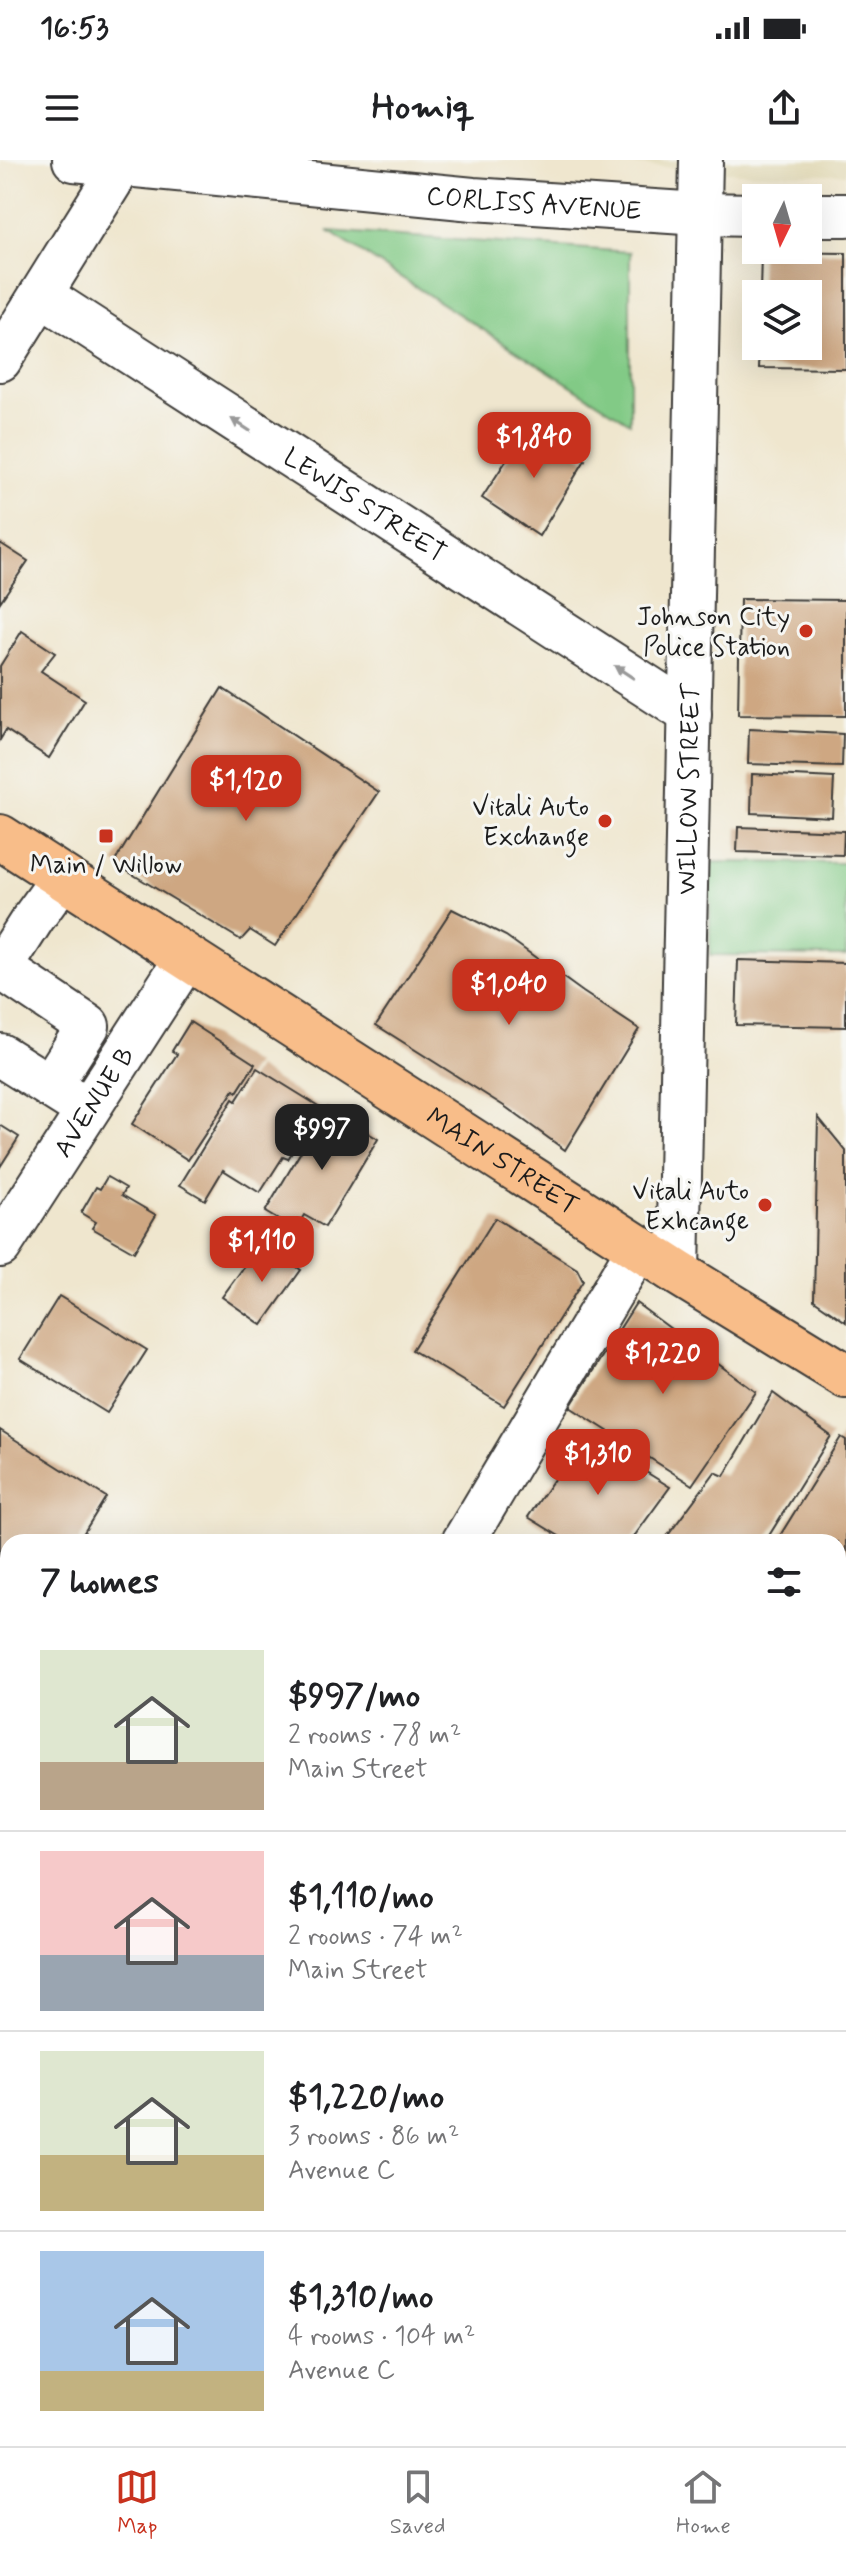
<!DOCTYPE html>
<meta charset="utf-8">
<style>
body{margin:0;font-family:Mynerve,sans-serif;background:#f2f2f2;color:#202124;height:100vh;display:flex;flex-direction:column;font-size:30px;white-space:nowrap}
*{box-sizing:border-box;margin:0}
p{font-size:26px;color:#757577}
.icon{flex:none;width:44px;height:44px;fill:none;stroke:currentColor;stroke-width:2;stroke-linecap:round;stroke-linejoin:round}
.map{position:relative;flex:1;overflow:hidden}
.side{position:absolute;left:0px;top:1374px;width:846px;height:912px;display:flex;flex-direction:column;background:#fff;border-radius:24px 24px 0 0;box-shadow:0 8px 32px #0002}
.side>*{flex:none}
.needle{width:52px;rotate:185deg}
.fabs{position:absolute;left:742px;top:24px;display:grid;gap:16px}
.fabs a{display:grid;place-items:center;width:80px;height:80px;border-radius:0px;background:#fff;box-shadow:0 8px 32px #0002;font-size:40px}
.price{position:absolute;translate:-50% -68px;padding:0 18px;border-radius:16px;background:#c8321e;color:#fff;font-size:26px;line-height:52px;filter:drop-shadow(0 2px 4px #0008)}
.price::after{content:'';position:absolute;left:50%;top:48px;width:24px;height:18px;margin-left:-12px;background:inherit;clip-path:polygon(0 0,100% 0,50% 100%)}
.price.current{background:#222;color:#fff}
ul{padding:0;list-style:none}
li{display:flex;align-items:center;gap:24px;height:200px;padding:0 40px}
li+li{border-top:2px solid #e0e0e0}
li span{display:grid;place-items:center;flex:none;width:224px;height:160px;border-radius:0px;color:#555}
li>.icon{margin-inline-start:auto}
span .icon{width:96px;height:96px;fill:#fffc;stroke-width:1}
li b{font-size:34px}
h2{display:flex;justify-content:space-between;align-items:center;height:96px;padding:0 40px;font-size:34px}
.status{display:flex;justify-content:space-between;align-items:center;height:56px;padding:0 40px;background:#fff;direction:ltr}
.status svg{height:22px;fill:currentColor}
header{display:flex;justify-content:space-between;align-items:center;height:104px;padding:0 40px;background:#fff;font-size:36px;font-weight:800}
.tabs{display:flex;justify-content:space-around;align-items:center;height:112px;border-top:2px solid #e0e0e0;background:#fff;font-size:22px;color:#757577}
.tabs a{display:grid;justify-items:center;gap:4px}
.tabs .current{color:#c8321e}
.map>svg:first-child{display:block}
.built{fill:#e3dbba}
.green{fill:#82ca86;stroke:#4f7351;stroke-width:2}
.lines{fill:none;stroke-linecap:round;stroke-linejoin:round}
.stream{stroke:#5ccad1;stroke-width:10}
.building{fill:#cea782}
.minor-casing{stroke:#3c3a37;stroke-width:46}
.major-casing{stroke:#3c3a37;stroke-width:48}
.minor{stroke:#fff;stroke-width:42}
.major{stroke:#f8bd89;stroke-width:44}
.rail-casing{stroke:#1c1c1c;stroke-width:9}
.rail{stroke:#f6f6f2;stroke-width:6;stroke-dasharray:18;stroke-linecap:butt}
.oneway{fill:#999}
.poi-dot{fill:#c8321e;stroke:#f6f6f2;stroke-width:3}
.labels{text-anchor:middle;stroke-width:6;stroke-linejoin:round;paint-order:stroke}
.street-label{font-size:26px;fill:#1c1c1c;stroke:#f6f6f2}
.poi-label{font-size:26px;fill:#1c1c1c;stroke:#f6f6f2;text-anchor:end}
</style>
<div class="status"><b>16:53</b><svg viewBox="0 0 49 12"><path d="M0 12V9h3v3zM5 12V6h3v6zM10 12V3h3v9zM15 12V0h3v12zM26 1h20v11H26zM47 4h2v5h-2z"/></svg></div>
<header><svg class="icon" aria-label="menu" viewBox="0 0 24 24"><path d="M4 6h16M4 12h16M4 18h16"/></svg>Homiq<svg class="icon" aria-label="share" viewBox="0 0 24 24"><path d="M12 15V3M7 8l5-5 5 5M5 13v7h14v-7"/></svg></header>
<div class="map">
<svg width="846" height="2286" viewBox="0 0 846 2286">
<rect width="100%" height="100%" fill="#f6f6f2"/>
<filter id="ink" filterUnits="userSpaceOnUse"><feTurbulence type="fractalNoise" baseFrequency=".0125" numOctaves="2"/><feDisplacementMap in="SourceGraphic" scale="16" xChannelSelector="R" yChannelSelector="G"/><feConvolveMatrix kernelMatrix="1 2 1 2 8 2 1 2 1" color-interpolation-filters="sRGB"/></filter>
<filter id="wash" filterUnits="userSpaceOnUse"><feTurbulence type="fractalNoise" baseFrequency=".006" numOctaves="4" result="noise"/><feDisplacementMap in="SourceGraphic" scale="32" xChannelSelector="R" yChannelSelector="G"/><feGaussianBlur stdDeviation="1.8" result="paint"/><feColorMatrix in="noise" values="0 0 0 0 0 0 0 0 0 0 0 0 0 0 0 0 0 1.4 0 .05"/><feComposite in="paint" operator="in"/></filter>
<g filter="url(#wash)">
<rect width="100%" height="100%" fill="#efe6ce"/>
<path class="built" d="M 567,0 L 846,0 L 846,14 L 754,14 Z"/>
<g class="green">
<path d="M 328,71 L 630,92 L 630,263 Z"/>
<path d="M 710,702 L 846,703 L 846,796 L 710,795 Z"/>
</g>
<g class="lines">
<g class="stream">
<path d="M 838,2094 L 846,2095"/>
<path d="M 0,2240 L 8,2239"/>
</g>
</g>
<g id="blocks">
<g class="building">
<path d="M 761,92 L 846,93 L 846,209 L 759,208 L 760,186 L 808,186 L 808,134 L 760,134 Z"/>
<path d="M 530,264 L 585,300 L 539,376 L 482,338 Z"/>
<path d="M 0,383 L 28,401 L 0,442 Z"/>
<path d="M 740,439 L 846,440 L 846,556 L 738,555 Z"/>
<path d="M 22,471 L 55,493 L 41,511 L 85,540 L 49,598 L 6,570 L 0,580 L 0,506 Z"/>
<path d="M 222,528 L 379,632 L 275,786 L 250,770 L 241,780 L 114,703 Z"/>
<path d="M 749,569 L 843,574 L 842,607 L 748,604 Z"/>
<path d="M 752,614 L 834,618 L 832,657 L 751,653 Z"/>
<path d="M 738,667 L 844,671 L 843,695 L 737,692 Z"/>
<path d="M 452,749 L 506,776 L 583,832 L 639,869 L 565,990 L 507,948 L 376,865 Z"/>
<path d="M 738,800 L 846,803 L 846,867 L 736,865 Z"/>
<path d="M 190,862 L 255,904 L 237,932 L 234,930 L 188,1000 L 132,964 L 177,894 L 172,891 Z"/>
<path d="M 257,908 L 320,947 L 288,999 L 283,997 L 260,1033 L 223,1010 L 205,1040 L 180,1025 L 233,939 L 236,941 Z"/>
<path d="M 327,948 L 378,979 L 325,1067 L 304,1055 L 295,1070 L 265,1052 Z"/>
<path d="M 818,957 L 846,991 L 846,1162 L 814,1140 Z"/>
<path d="M 0,965 L 19,977 L 0,1007 Z"/>
<path d="M 107,1017 L 126,1028 L 122,1035 L 156,1055 L 134,1092 L 92,1068 L 96,1062 L 81,1053 L 96,1027 L 100,1029 Z"/>
<path d="M 495,1058 L 577,1109 L 583,1121 L 504,1246 L 412,1190 Z"/>
<path d="M 262,1082 L 301,1110 L 262,1165 L 222,1137 Z"/>
<path d="M 59,1136 L 147,1190 L 107,1253 L 20,1199 Z"/>
<path d="M 636,1143 L 756,1232 L 692,1325 L 570,1247 Z"/>
<path d="M 773,1233 L 831,1276 L 765,1382 L 663,1382 L 715,1312 L 724,1316 Z"/>
<path d="M 0,1270 L 106,1337 L 78,1382 L 8,1382 L 8,1479 L 0,1474 Z"/>
<path d="M 585,1274 L 670,1327 L 630,1382 L 569,1382 L 528,1357 Z"/>
<path d="M 841,1277 L 846,1280 L 846,1473 L 838,1468 L 838,1382 L 776,1382 Z"/>
<path d="M 838,1855 L 846,1856 L 846,1935 L 838,1934 Z"/>
<path d="M 0,1930 L 8,1932 L 8,2055 L 1,2088 Z"/>
</g>
</g>
</g>
<g filter="url(#ink)">
<use href="#blocks" fill-opacity="0" stroke="#3c3a37" stroke-width="2"/>
<g class="lines">
<g class="minor-casing">
<g id="minor">
<path id="s1" d="M 74,0 L 473,39 L 700,54 L 756,55"/>
<path d="M 808,55 L 846,55"/>
<path id="s2" d="M 41,135 L 690,554"/>
<path d="M 0,200 L 121,6"/>
<path d="M 1,808 L 88,866 L 50,926"/>
<path d="M 0,810 L 34,757 L 63,717"/>
<path d="M 0,895 L 73,941"/>
<path id="s3" d="M 0,1086 L 187,797"/>
<path id="s4" d="M 678,1113 L 701,0"/>
<path d="M 463,1382 L 639,1087"/>
<path d="M 0,1530 L 8,1535"/>
<path d="M 838,1798 L 846,1784"/>
<path d="M 0,1906 L 8,1908"/>
<path d="M 0,2126 L 8,2126"/>
<path d="M 511,2278 L 846,2280"/>
<path d="M 344,2286 L 411,2278"/>
</g>
</g>
<g class="major-casing">
<g id="major">
<path id="s5" d="M 0,677 L 678,1113 L 846,1216"/>
</g>
</g>
<use href="#minor" class="minor"/>
<use href="#major" class="major"/>
<g class="rail-casing">
<g id="rail">
<path d="M 0,1835 L 8,1837"/>
<path d="M 0,1855 L 8,1857"/>
<path d="M 0,1879 L 8,1880"/>
<path d="M 838,2015 L 846,2016"/>
<path d="M 838,2035 L 846,2037"/>
</g>
</g>
<use href="#rail" class="rail"/>
</g>
<defs><path id="oneway-solid" d="M-6-.8H1V-3.2L6.5 0L1 3.2V.8H-6Z" transform="scale(2)"/></defs>
<g class="oneway">
<use href="#oneway-solid" transform="translate(241 265) rotate(-147)"/>
<use href="#oneway-solid" transform="translate(624 512) rotate(-147)"/>
</g>
</g>
<g class="poi-dot">
<circle cx="806" cy="471" r="8"/>
<circle cx="605" cy="661" r="8"/>
<rect x="98" y="668" width="16" height="16" rx="4"/>
<circle cx="765" cy="1045" r="8"/>
</g>
<g class="labels">
<g class="street-label">
<text dy="9" stroke="none"><textPath href="#s1" startOffset="462">CORLISS AVENUE</textPath></text>
<text dy="9" stroke="none"><textPath href="#s2" startOffset="386">LEWIS STREET</textPath></text>
<text dy="9" stroke="none"><textPath href="#s4" startOffset="484">WILLOW STREET</textPath></text>
<text dy="9" stroke="none"><textPath href="#s3" startOffset="172">AVENUE B</textPath></text>
<text dy="9" stroke="none"><textPath href="#s5" startOffset="598">MAIN STREET</textPath></text>
</g>
<g class="poi-label">
<text x="790" y="465">Johnson City<tspan x="790" dy="30">Police Station</tspan></text>
<text x="589" y="655">Vitali Auto<tspan x="589" dy="30">Exchange</tspan></text>
<text x="106" y="713" text-anchor="middle">Main / Willow</text>
<text x="749" y="1039">Vitali Auto<tspan x="749" dy="30">Exhcange</tspan></text>
</g>
</g>
</svg>
<div class="fabs">
<a><svg class="needle" viewBox="-14 -14 28 28"><path d="M0-13l5 13h-10z" fill="#e53935"/><path d="M0 13l5-13h-10z" fill="#757577"/></svg></a>
<a><svg class="icon" aria-label="layers" viewBox="0 0 24 24"><path d="M12 4l9 5-9 5-9-5zM3 14l9 5 9-5"/></svg></a>
</div>
<b class="price" style="left:534px;top:320px">$1,840</b>
<b class="price" style="left:246px;top:663px">$1,120</b>
<b class="price" style="left:509px;top:867px">$1,040</b>
<b class="price current" style="left:322px;top:1012px">$997</b>
<b class="price" style="left:262px;top:1124px">$1,110</b>
<b class="price" style="left:663px;top:1236px">$1,220</b>
<b class="price" style="left:598px;top:1337px">$1,310</b>
<section class="side">
<h2>7 homes<svg class="icon" aria-label="filters" viewBox="0 0 24 24"><path d="M4 7h16M4 17h16"/><circle cx="9" cy="7" r="2"/><circle cx="15" cy="17" r="2"/></svg></h2>
<ul>
<li><span style="background:linear-gradient(#dfe7d0 70%,#b9a48a 0)"><svg class="icon" aria-label="home" viewBox="0 0 24 24"><path d="M3 11l9-7 9 7M6 9v11h12V9"/></svg></span><div><b>$997/mo</b><p>2 rooms · 78 m²</p><p>Main Street</p></div></li>
<li><span style="background:linear-gradient(#f6c9c9 65%,#9aa5b1 0)"><svg class="icon" aria-label="home" viewBox="0 0 24 24"><path d="M3 11l9-7 9 7M6 9v11h12V9"/></svg></span><div><b>$1,110/mo</b><p>2 rooms · 74 m²</p><p>Main Street</p></div></li>
<li><span style="background:linear-gradient(#dfe7d0 65%,#c2b280 0)"><svg class="icon" aria-label="home" viewBox="0 0 24 24"><path d="M3 11l9-7 9 7M6 9v11h12V9"/></svg></span><div><b>$1,220/mo</b><p>3 rooms · 86 m²</p><p>Avenue C</p></div></li>
<li><span style="background:linear-gradient(#a9c7e8 75%,#c2b280 0)"><svg class="icon" aria-label="home" viewBox="0 0 24 24"><path d="M3 11l9-7 9 7M6 9v11h12V9"/></svg></span><div><b>$1,310/mo</b><p>4 rooms · 104 m²</p><p>Avenue C</p></div></li>
</ul>
</section>
</div>
<nav class="tabs">
<a class="current"><svg class="icon" aria-label="map" viewBox="0 0 24 24"><path d="M3 6l6-2 6 2 6-2v14l-6 2-6-2-6 2zM9 4v14M15 6v14"/></svg>Map</a>
<a><svg class="icon" aria-label="saved" viewBox="0 0 24 24"><path d="M7 4h10v16l-5-4-5 4z"/></svg>Saved</a>
<a><svg class="icon" aria-label="home" viewBox="0 0 24 24"><path d="M3 11l9-7 9 7M6 9v11h12V9"/></svg>Home</a>
</nav>
